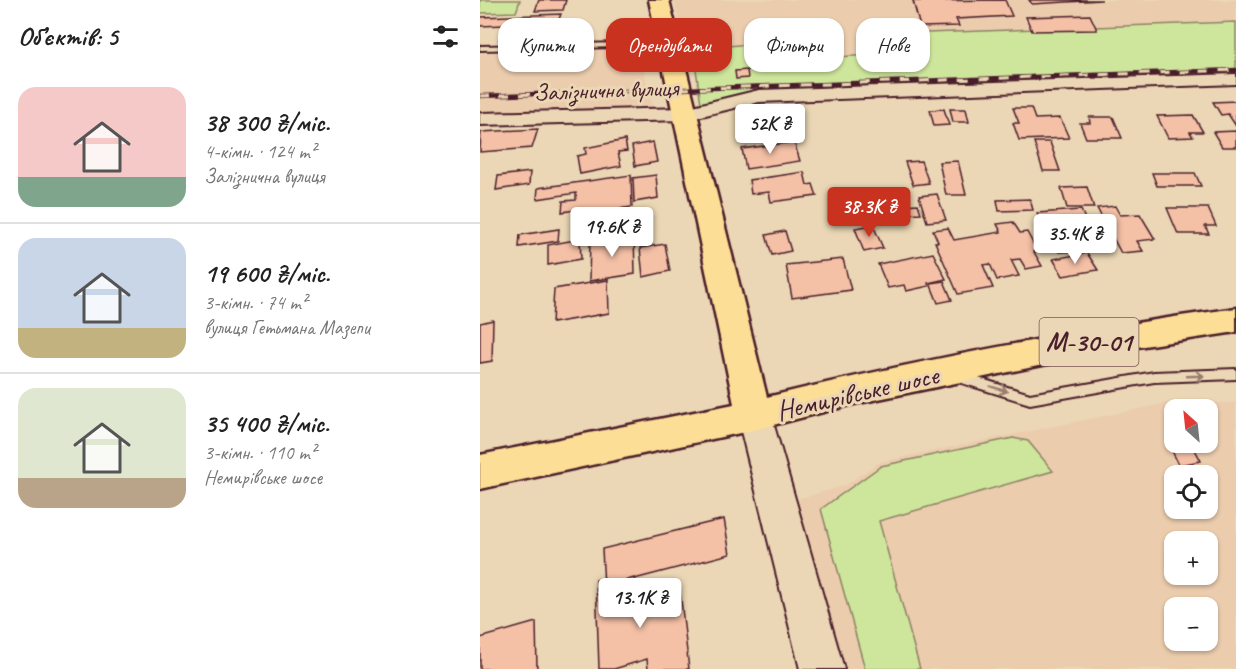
<!DOCTYPE html>
<html lang="uk">
<meta charset="utf-8">
<style>
body{margin:0;font-family:Caveat,sans-serif;background:#f2f2f2;color:#222;height:100vh;display:flex;flex-direction:column;font-size:22px;white-space:nowrap}
*{box-sizing:border-box;margin:0}
p{font-size:20px;color:#767676}
.icon{flex:none;width:33px;height:33px;fill:none;stroke:currentColor;stroke-width:2;stroke-linecap:round;stroke-linejoin:round}
.map{position:relative;flex:1;overflow:hidden}
.side{display:flex;flex-direction:column;background:#fff;width:480px}
.side>*{flex:none}
.hud{position:absolute;left:18px;top:18px;width:570px;height:54px;display:flex;gap:12px}
.needle{width:39px;rotate:333deg}
.tools{position:absolute;left:684px;top:399px;display:grid;gap:12px}
.tools a{display:grid;place-items:center;width:54px;height:54px;border-radius:12px;background:#fff;box-shadow:0 2px 4px #0004;font-size:30px}
.price{position:absolute;translate:-50% -51px;padding:0 14px;border-radius:6px;background:#fff;color:#222;font-size:20px;line-height:39px;filter:drop-shadow(0 2px 3px #0008)}
.price::after{content:'';position:absolute;left:50%;top:36px;width:18px;height:14px;margin-left:-9px;background:inherit;clip-path:polygon(0 0,100% 0,50% 100%)}
.price.on{background:#c8321e;color:#fff}
ul{padding:0;list-style:none}
li{display:flex;align-items:center;gap:18px;height:150px;padding:0 18px}
li+li{border-top:2px solid #e0e0e0}
li span{display:grid;place-items:center;flex:none;width:168px;height:120px;border-radius:18px;color:#555}
li>.icon{margin-inline-start:auto}
span .icon{width:72px;height:72px;fill:#fffc;stroke-width:1}
li b{font-size:26px}
h2{display:flex;justify-content:space-between;align-items:center;height:72px;padding:0 18px;font-size:26px}
.chip{padding:0 21px;border-radius:18px;background:#fff;box-shadow:0 2px 4px #0004;font-size:21px;line-height:54px}
.chip.on{background:#c8321e;color:#fff}
main{display:flex;flex:1;min-height:0}
.map>svg:first-child{display:block}
.built{fill:#ebccad;fill-rule:evenodd}
.green{fill:#cee69c;stroke:#8c8264;stroke-width:1.5}
.building{fill:#f4c0a6;stroke:#4a1f2b;stroke-width:1.5}
.lines{fill:none;stroke-linecap:round;stroke-linejoin:round}
.service-casing{stroke:#4a1f2b;stroke-width:4}
.minor-casing{stroke:#4a1f2b;stroke-width:4}
.tertiary-casing{stroke:#4a1f2b;stroke-width:4}
.primary-casing{stroke:#4a1f2b;stroke-width:5}
.service{fill:#ebd7b5;fill-rule:evenodd}
.minor{fill:#ebd7b5;fill-rule:evenodd}
.tertiary{fill:#ebd7b5;fill-rule:evenodd}
.primary{fill:#fcde96;fill-rule:evenodd}
.rail-casing{stroke:#4a1f2b;stroke-width:4.5}
.rail{stroke:#ebd7b5;stroke-width:3;stroke-dasharray:10;stroke-linecap:butt}
.oneway{stroke:#9a7b70}
.labels{text-anchor:middle;stroke-width:6;stroke-linejoin:round;paint-order:stroke}
.far-street-label{font-size:24px;fill:#4a1f2b;stroke:#ebd7b5}
.shield{fill:#ebd7b5;stroke:#7a5654;stroke-width:1.5}
.shield-label{font-size:27px;font-weight:bold;fill:#4a1f2b}
.street-label{font-size:28px;fill:#4a1f2b;stroke:#ebd7b5}
</style>
<main>
<section class="side">
<h2>Об’єктів: 5<svg class="icon" aria-label="filters" viewBox="0 0 24 24"><path d="M4 7h16M4 17h16"/><circle cx="9" cy="7" r="2"/><circle cx="15" cy="17" r="2"/></svg></h2>
<ul>
<li><span style="background:linear-gradient(#f6c9c9 75%,#7fa58c 0)"><svg class="icon" aria-label="home" viewBox="0 0 24 24"><path d="M3 11l9-7 9 7M6 9v11h12V9"/></svg></span><div><b>38 300 ₴/міс.</b><p>4-кімн. · 124 m²</p><p>Залізнична вулиця</p></div></li>
<li><span style="background:linear-gradient(#c9d6e8 75%,#c2b280 0)"><svg class="icon" aria-label="home" viewBox="0 0 24 24"><path d="M3 11l9-7 9 7M6 9v11h12V9"/></svg></span><div><b>19 600 ₴/міс.</b><p>3-кімн. · 74 m²</p><p>вулиця Гетьмана Мазепи</p></div></li>
<li><span style="background:linear-gradient(#dfe7d0 75%,#b9a48a 0)"><svg class="icon" aria-label="home" viewBox="0 0 24 24"><path d="M3 11l9-7 9 7M6 9v11h12V9"/></svg></span><div><b>35 400 ₴/міс.</b><p>3-кімн. · 110 m²</p><p>Немирівське шосе</p></div></li>
</ul>
</section>
<div class="map">
<svg width="756" height="669" viewBox="0 0 756 669">
<rect width="100%" height="100%" fill="#ebd7b5"/>
<filter id="ink" filterUnits="userSpaceOnUse"><feTurbulence type="fractalNoise" baseFrequency=".0167" numOctaves="2"/><feDisplacementMap in="SourceGraphic" scale="12" xChannelSelector="R" yChannelSelector="G"/><feConvolveMatrix kernelMatrix="1 2 1 2 8 2 1 2 1" color-interpolation-filters="sRGB"/></filter>
<g filter="url(#ink)">
<g class="built">
<path d="M 194,0 L 756,0 L 756,22 L 446,33 L 392,50 L 395,55 L 312,59 L 305,41 L 206,49 Z"/>
<path d="M 158,49 L 173,107 L 0,111 L 0,53 Z"/>
<path d="M 687,403 L 756,403 L 756,669 L 342,669 L 299,504 L 364,486 L 400,462 ZM 694,410 L 728,410 L 728,442 L 694,442 ZM 694,476 L 728,476 L 728,508 L 694,508 ZM 694,542 L 728,542 L 728,574 L 694,574 ZM 694,608 L 728,608 L 728,640 L 694,640 Z"/>
</g>
<g class="green">
<path d="M 0,0 L 40,0 L 36,12 L 0,13 Z"/>
<path d="M 756,22 L 756,79 L 279,96 L 222,110 L 213,49 L 306,41 L 312,59 L 395,55 L 399,61 L 414,58 L 406,47 L 446,33 Z"/>
<path d="M 533,438 L 548,441 L 573,471 L 399,521 L 440,669 L 385,669 L 341,509 L 401,466 Z"/>
</g>
<g class="building">
<path d="M 59,0 L 86,0 L 83,10 L 55,11 Z"/>
<path d="M 525,0 L 532,16 L 476,19 L 479,26 L 440,27 L 433,1 Z"/>
<path d="M 549,0 L 622,0 L 552,4 Z"/>
<path d="M 81,14 L 72,38 L 19,40 L 26,25 L 0,26 L 0,17 Z"/>
<path d="M 610,15 L 617,30 L 552,31 L 546,17 Z"/>
<path d="M 406,47 L 414,58 L 399,61 L 391,50 Z"/>
<path d="M 267,70 L 268,78 L 256,79 L 255,71 Z"/>
<path d="M 756,101 L 756,126 L 748,114 L 741,115 L 733,102 Z"/>
<path d="M 533,108 L 551,108 L 555,119 L 580,118 L 589,138 L 539,140 L 533,123 L 539,123 Z"/>
<path d="M 464,109 L 469,125 L 454,126 L 450,110 Z"/>
<path d="M 470,109 L 486,109 L 489,122 L 473,122 Z"/>
<path d="M 713,115 L 723,132 L 710,132 L 713,137 L 688,138 L 677,116 Z"/>
<path d="M 609,117 L 633,117 L 642,138 L 606,138 L 600,123 L 610,123 Z"/>
<path d="M 58,129 L 52,148 L 0,152 L 1,132 Z"/>
<path d="M 756,131 L 756,147 L 742,147 L 733,132 Z"/>
<path d="M 145,140 L 147,151 L 138,152 L 141,166 L 100,174 L 97,156 L 106,154 L 105,148 Z"/>
<path d="M 173,142 L 177,162 L 155,166 L 152,146 Z"/>
<path d="M 314,142 L 320,161 L 266,169 L 262,149 Z"/>
<path d="M 554,142 L 570,142 L 580,171 L 563,171 Z"/>
<path d="M 441,161 L 449,183 L 433,185 L 425,162 Z"/>
<path d="M 478,161 L 486,195 L 466,195 L 459,162 Z"/>
<path d="M 50,172 L 49,185 L 16,190 L 18,176 Z"/>
<path d="M 324,172 L 327,185 L 333,184 L 337,196 L 291,202 L 289,192 L 271,194 L 269,180 Z"/>
<path d="M 672,173 L 715,173 L 721,186 L 677,186 Z"/>
<path d="M 151,175 L 152,207 L 102,214 L 102,209 L 82,212 L 83,201 L 96,200 L 96,193 L 57,199 L 58,188 Z"/>
<path d="M 176,175 L 178,198 L 154,202 L 153,178 Z"/>
<path d="M 607,187 L 614,208 L 587,208 L 581,188 Z"/>
<path d="M 457,194 L 466,220 L 447,222 L 439,196 Z"/>
<path d="M 550,199 L 553,210 L 519,211 L 517,200 Z"/>
<path d="M 405,200 L 409,217 L 396,218 L 392,201 Z"/>
<path d="M 438,204 L 441,213 L 425,214 L 423,205 Z"/>
<path d="M 635,206 L 640,215 L 660,214 L 675,239 L 657,241 L 663,251 L 641,253 L 617,208 Z"/>
<path d="M 687,208 L 728,208 L 736,226 L 725,226 L 729,234 L 698,234 Z"/>
<path d="M 601,210 L 619,250 L 579,252 L 570,226 L 561,226 L 557,213 Z"/>
<path d="M 147,211 L 147,222 L 97,229 L 98,218 Z"/>
<path d="M 533,222 L 540,233 L 547,232 L 557,251 L 554,252 L 562,266 L 546,269 L 540,259 L 531,260 L 539,276 L 517,280 L 510,264 L 503,265 L 513,288 L 478,294 L 455,242 L 458,242 L 453,230 L 468,228 L 474,240 L 521,232 L 517,224 Z"/>
<path d="M 393,225 L 403,248 L 384,252 L 375,228 Z"/>
<path d="M 79,229 L 78,241 L 39,247 L 40,235 Z"/>
<path d="M 305,231 L 311,251 L 292,255 L 286,235 Z"/>
<path d="M 154,234 L 155,274 L 109,281 L 110,241 Z"/>
<path d="M 100,239 L 101,259 L 68,265 L 68,245 Z"/>
<path d="M 185,244 L 190,271 L 163,277 L 160,248 Z"/>
<path d="M 453,253 L 466,279 L 448,283 L 449,286 L 426,291 L 424,285 L 408,288 L 398,264 Z"/>
<path d="M 607,253 L 618,270 L 583,276 L 573,259 Z"/>
<path d="M 363,259 L 371,290 L 312,298 L 306,265 Z"/>
<path d="M 128,280 L 129,313 L 72,323 L 74,289 Z"/>
<path d="M 464,281 L 472,300 L 458,303 L 450,283 Z"/>
<path d="M 13,320 L 12,361 L 0,363 L 0,323 Z"/>
<path d="M 694,442 L 711,442 L 721,461 L 699,465 L 688,443 Z"/>
<path d="M 244,519 L 250,554 L 124,587 L 122,549 Z"/>
<path d="M 124,578 L 124,587 L 154,578 L 156,602 L 200,591 L 209,669 L 168,669 L 167,659 L 134,669 L 119,669 L 116,580 Z"/>
<path d="M 56,622 L 57,669 L 0,669 L 0,638 Z"/>
</g>
<g class="lines">
<g class="service-casing">
<g id="service">
<path d="M 192,42 L 192,46 L 189,46 L 0,50 L 0,46 Z"/>
<path d="M 756,369 L 756,379 L 674,382 L 550,404 L 472,380 L 470,376 L 472,372 L 476,371 L 550,394 L 674,372 Z"/>
</g>
</g>
<g class="minor-casing">
<path id="minor" d="M 756,74 L 756,84 L 279,102 L 205,120 L 0,125 L 0,113 L 205,108 L 279,90 Z"/>
</g>
<g class="tertiary-casing">
<path id="tertiary" d="M 274,401 L 286,405 L 291,415 L 364,669 L 320,669 L 257,415 L 262,405 Z"/>
</g>
<g class="primary-casing">
<path id="primary" d="M 169,0 L 189,0 L 287,397 C 442,359 598,330 756,308 L 756,332 L 631,351 L 374,404 L 274,430 L 0,489 L 0,455 L 254,404 Z"/>
</g>
<use href="#service" class="service"/>
<use href="#minor" class="minor"/>
<use href="#tertiary" class="tertiary"/>
<use href="#primary" class="primary"/>
<g class="rail-casing">
<path id="rail" d="M 0,96 L 756,70"/>
</g>
<use href="#rail" class="rail"/>
</g>
<defs><path id="oneway-shaft" d="M-6 0H5M1.5-3L5.5 0L1.5 3" fill="none" stroke-width="1.6" stroke-linecap="round" stroke-linejoin="round" transform="scale(1.5)"/></defs>
<g class="oneway">
<use href="#oneway-shaft" transform="translate(715 376) rotate(-2)"/>
<use href="#oneway-shaft" transform="translate(519 389) rotate(17)"/>
</g>
</g>
<g class="labels">
<g class="far-street-label">
<text transform="translate(126 90) rotate(-2)" y="8">Залізнична вулиця</text>
</g>
<rect class="shield" x="559.5" y="318" width="99" height="48" rx="4.5"/>
<g class="shield-label">
<text x="609" y="351">М-30-01</text>
</g>
<g class="street-label">
<text transform="translate(377 392) rotate(-13)" y="10">Немирівське шосе</text>
</g>
</g>
</svg>
<div class="tools">
<a><svg class="needle" viewBox="-14 -14 28 28"><path d="M0-13l5 13h-10z" fill="#e53935"/><path d="M0 13l5-13h-10z" fill="#767676"/></svg></a>
<a><svg class="icon" aria-label="locate" viewBox="0 0 24 24"><circle cx="12" cy="12" r="6"/><path d="M12 2v4M12 18v4M2 12h4M18 12h4"/></svg></a>
<a>+</a>
<a>−</a>
</div>
<b class="price" style="left:290px;top:155px">52K ₴</b>
<b class="price on" style="left:389px;top:238px">38.3K ₴</b>
<b class="price" style="left:132px;top:258px">19.6K ₴</b>
<b class="price" style="left:595px;top:265px">35.4K ₴</b>
<b class="price" style="left:160px;top:629px">13.1K ₴</b>
<div class="hud">
<a class="chip">Купити</a>
<a class="chip on">Орендувати</a>
<a class="chip">Фільтри</a>
<a class="chip">Нове</a>
</div>
</div>
</main>
